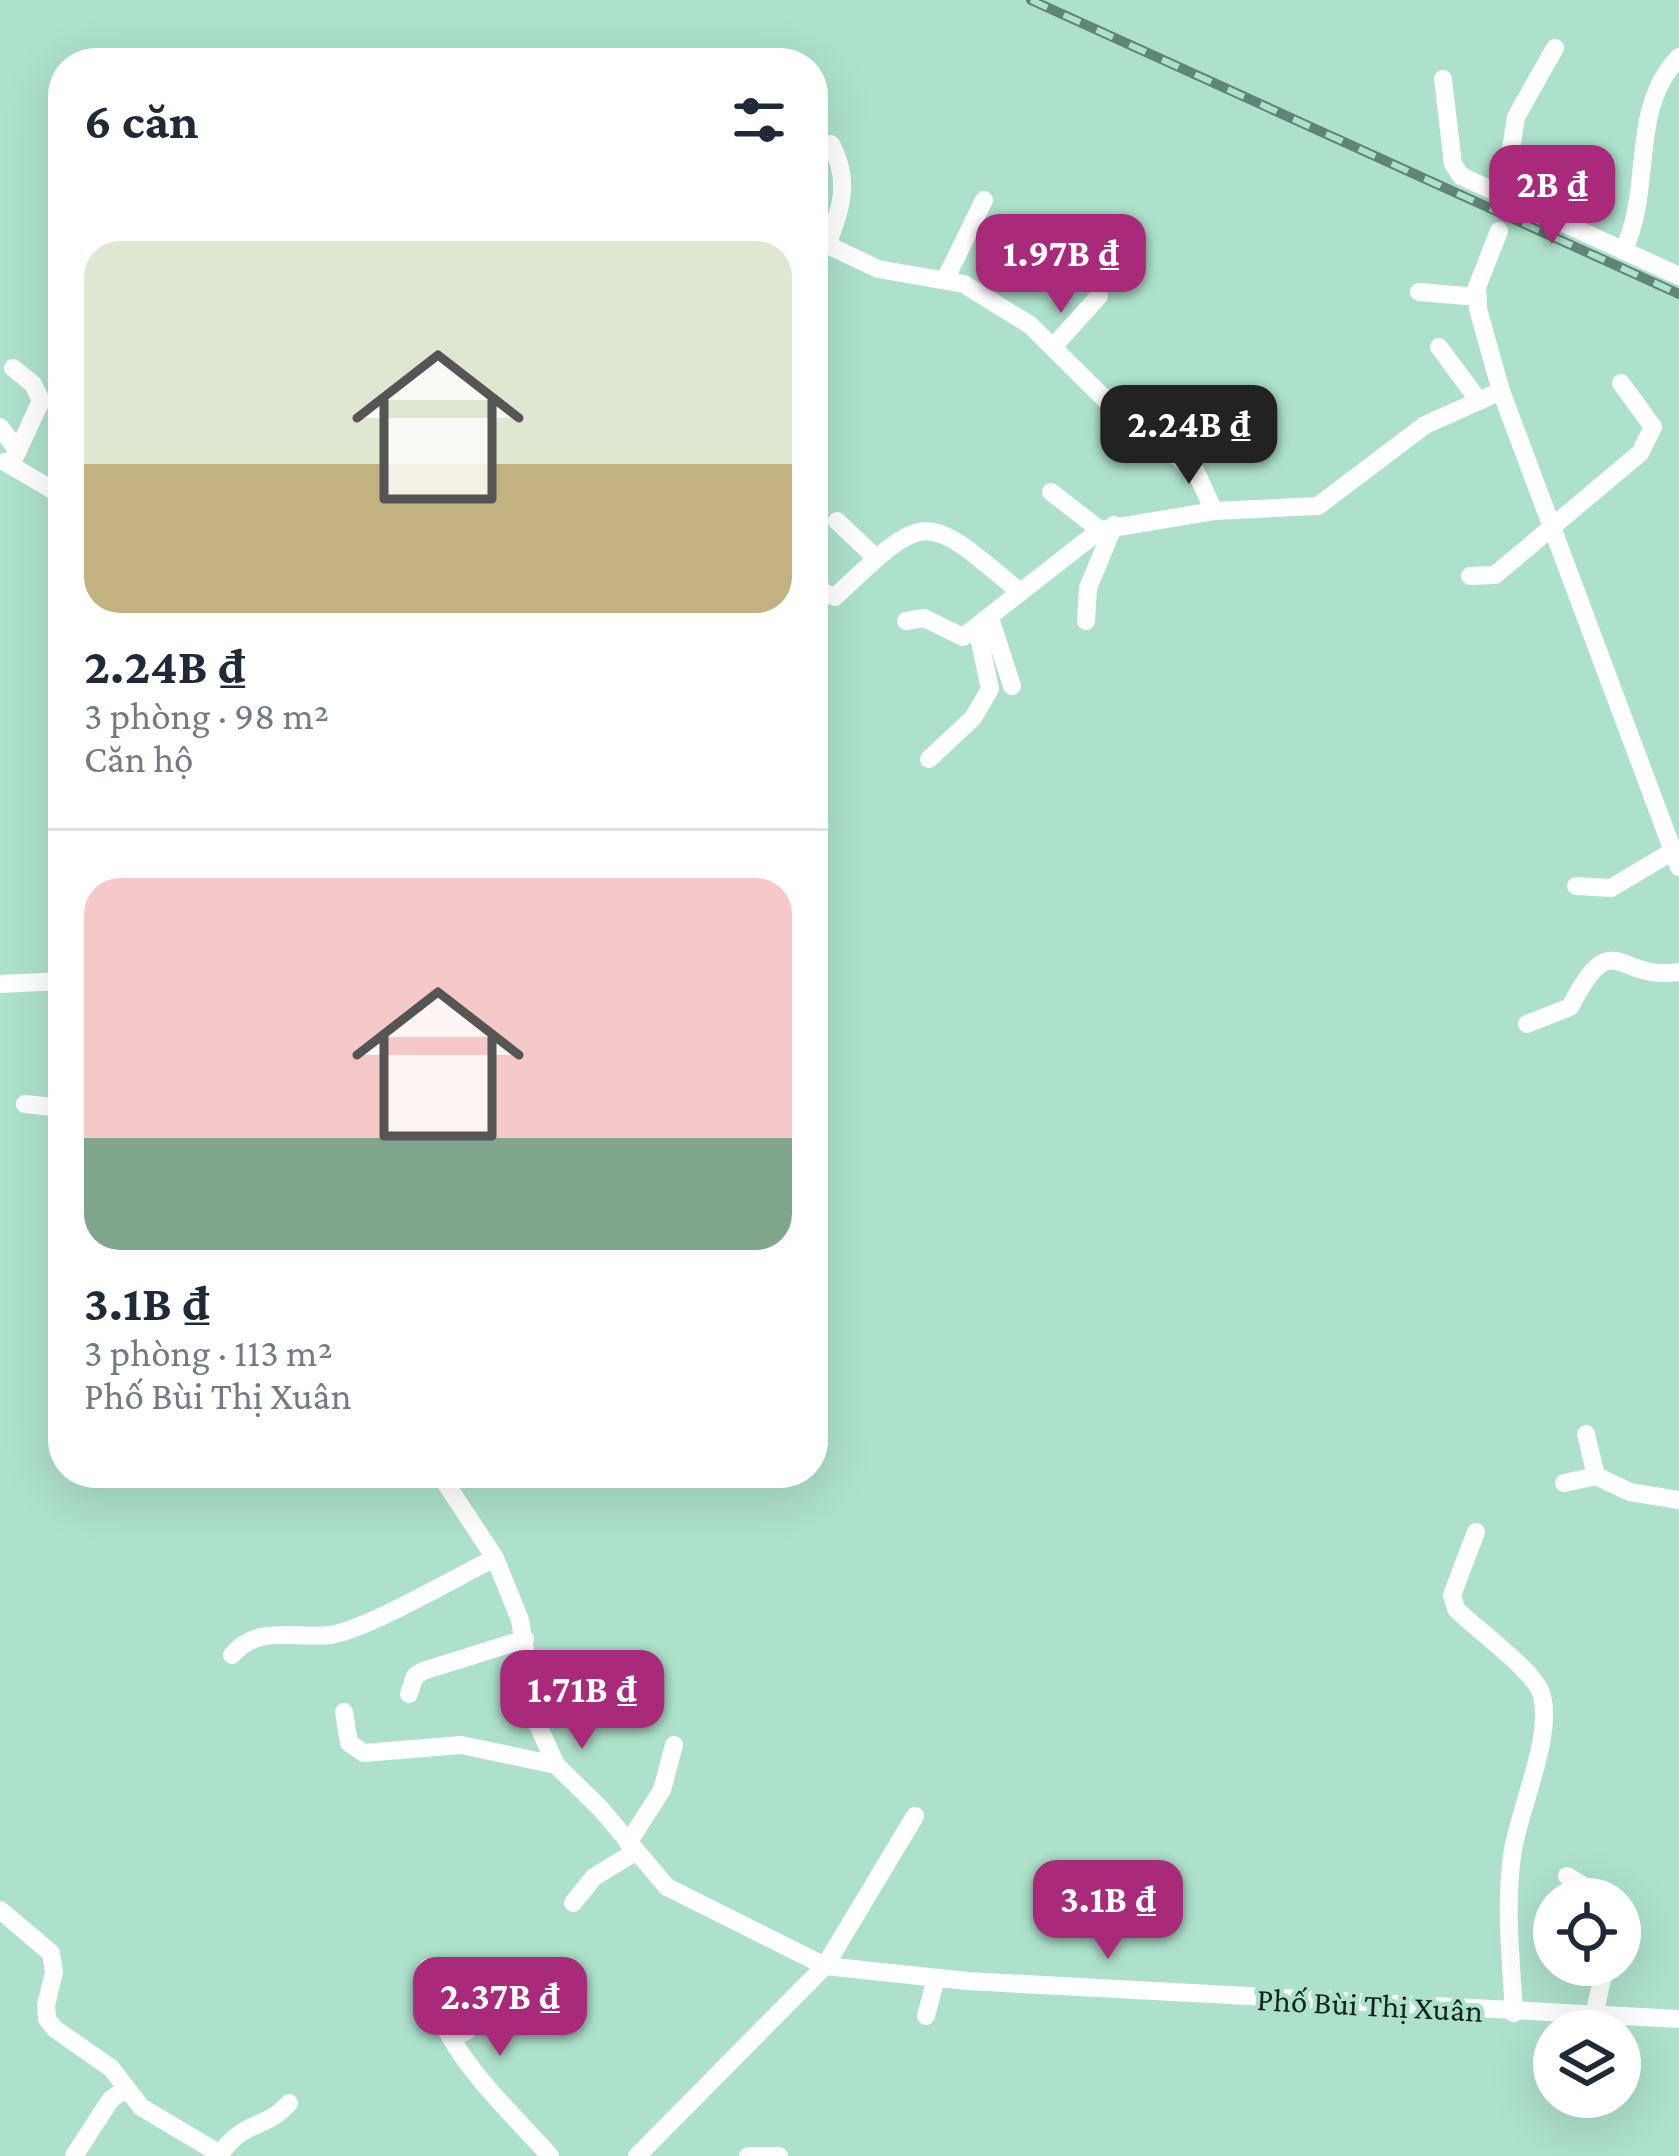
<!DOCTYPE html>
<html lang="vi">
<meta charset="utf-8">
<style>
body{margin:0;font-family:"Crimson Pro",serif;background:#f6f6f7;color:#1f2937;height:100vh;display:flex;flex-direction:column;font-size:45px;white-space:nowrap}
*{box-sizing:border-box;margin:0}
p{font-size:39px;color:#747a83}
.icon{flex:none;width:66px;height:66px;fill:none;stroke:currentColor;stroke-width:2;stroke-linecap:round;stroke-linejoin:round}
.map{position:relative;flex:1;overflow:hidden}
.sheet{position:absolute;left:48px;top:48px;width:780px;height:1440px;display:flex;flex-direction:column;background:#fff;border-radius:48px;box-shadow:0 12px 48px #0002}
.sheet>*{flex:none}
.fabs{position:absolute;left:1533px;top:1878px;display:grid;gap:24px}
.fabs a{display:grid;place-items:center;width:108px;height:108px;border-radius:50%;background:#fff;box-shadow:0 12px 48px #0002;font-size:60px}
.price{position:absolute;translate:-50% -102px;padding:0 27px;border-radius:24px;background:#a92a7a;color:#fff;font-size:39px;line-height:78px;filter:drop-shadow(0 3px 6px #0008)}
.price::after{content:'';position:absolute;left:50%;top:72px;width:36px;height:27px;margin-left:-18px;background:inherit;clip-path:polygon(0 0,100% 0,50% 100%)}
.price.on{background:#222;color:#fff}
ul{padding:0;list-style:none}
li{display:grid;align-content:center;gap:24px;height:636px;padding:0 36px}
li+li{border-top:3px solid #e0e1e3}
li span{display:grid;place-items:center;height:372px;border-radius:36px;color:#555}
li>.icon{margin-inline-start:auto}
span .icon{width:216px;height:216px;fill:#fffc;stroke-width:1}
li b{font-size:51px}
h2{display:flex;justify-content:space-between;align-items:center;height:144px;padding:0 36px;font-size:51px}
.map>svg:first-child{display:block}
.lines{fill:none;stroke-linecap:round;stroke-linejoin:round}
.minor{stroke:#fff;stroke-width:18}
.rail-casing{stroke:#608475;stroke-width:10}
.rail{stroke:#ade1cb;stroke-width:6;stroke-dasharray:18;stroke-linecap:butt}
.labels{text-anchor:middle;stroke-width:9;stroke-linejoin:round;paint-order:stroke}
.street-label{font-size:33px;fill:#11251d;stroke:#ade1cb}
</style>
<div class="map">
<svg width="1679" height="2156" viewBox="0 0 1679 2156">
<rect width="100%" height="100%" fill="#ade1cb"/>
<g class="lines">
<g class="minor">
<path d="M 1443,79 L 1453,164 L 1461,176 L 1679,276"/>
<path d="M 1504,194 L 1516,117 L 1555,48"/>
<path d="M 1499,231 L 1477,287 L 1478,309 L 1501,391 L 1679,867"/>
<path d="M 813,238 L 878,269 L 964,284 L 1030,325 L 1120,414 L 1195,470 L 1214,511"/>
<path d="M 827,246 C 841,207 851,182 831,144"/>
<path d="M 1623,251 C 1654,189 1628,110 1679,57"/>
<path d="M 946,278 L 984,200"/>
<path d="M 1419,292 L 1478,297"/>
<path d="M 1053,347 L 1099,296"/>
<path d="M 1439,347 L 1479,401"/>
<path d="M 0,427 L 18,451"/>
<path d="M 5,462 L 63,496"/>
<path d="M 11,465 L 41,401 L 33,384 L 13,368"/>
<path d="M 1051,492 L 1100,530"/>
<path d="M 837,521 L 876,558"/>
<path d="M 1470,576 L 1495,575 L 1640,453 L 1653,427 L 1621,383"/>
<path d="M 813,588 L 835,597 C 928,509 923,511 1020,592"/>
<path d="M 990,618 L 1012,686"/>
<path d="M 906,621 L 924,618 L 963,637 L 1100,530 L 1214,511 L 1318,506 L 1425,425 L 1501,391"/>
<path d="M 1086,621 L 1088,588 L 1114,525"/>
<path d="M 929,759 L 973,718 L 990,689 L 977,628"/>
<path d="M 1576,886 L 1611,888 L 1673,851"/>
<path d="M 0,984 L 63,981"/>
<path d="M 1527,1024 L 1570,1007 C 1614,922 1616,982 1679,972"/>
<path d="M 25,1104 L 63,1108"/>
<path d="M 1586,1434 L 1596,1476 L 1630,1492 L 1679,1500"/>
<path d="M 439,1473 L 495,1558 L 520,1620 L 537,1723 L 556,1765 L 600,1808 L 667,1887 L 825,1966 L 915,1816"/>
<path d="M 1564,1483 L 1596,1476"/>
<path d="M 1476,1532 L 1452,1595 L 1456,1609 C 1476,1629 1534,1671 1541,1693 C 1555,1735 1517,1813 1512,1856 C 1505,1909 1511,1959 1514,2013"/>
<path d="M 232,1655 C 258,1624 295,1639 330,1635 C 366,1630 458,1576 495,1558"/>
<path d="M 409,1694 L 415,1676 L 423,1671 L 525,1639"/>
<path d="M 533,1696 L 595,1665"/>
<path d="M 344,1712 L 349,1743 L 364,1753 L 461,1745 L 556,1765"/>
<path d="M 628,1843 L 662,1790 L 674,1745"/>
<path d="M 1567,1876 L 1605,1899"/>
<path d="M 573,1903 L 594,1877 L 635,1852"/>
<path d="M 0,1910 L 51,1953 L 54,1972 L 46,2005 L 47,2019 L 55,2029 L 111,2068 L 141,2107 L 220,2154"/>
<path d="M 427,1968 C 433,2043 503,2103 550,2156"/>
<path d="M 926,2016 L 936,1978"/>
<path d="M 1594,2016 L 1605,1965"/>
<path d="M 452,2037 L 467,2031 L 472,2022 L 460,1986"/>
<path d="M 74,2156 L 111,2099 L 126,2089"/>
<path d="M 219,2156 C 243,2119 266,2130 289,2103"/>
<path d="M 637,2156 L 825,1966 L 967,1981 L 1679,2019"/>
<path d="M 748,2156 L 779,2156"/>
</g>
<g class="rail-casing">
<path id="rail" d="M 1031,0 L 1679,294"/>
</g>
<use href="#rail" class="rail"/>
</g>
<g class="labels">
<g class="street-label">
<text transform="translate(1370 2004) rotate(3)" y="12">Phố Bùi Thị Xuân</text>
</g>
</g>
</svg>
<div class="fabs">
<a><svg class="icon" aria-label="locate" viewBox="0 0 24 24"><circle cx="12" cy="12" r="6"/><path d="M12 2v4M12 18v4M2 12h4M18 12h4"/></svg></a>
<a><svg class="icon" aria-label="layers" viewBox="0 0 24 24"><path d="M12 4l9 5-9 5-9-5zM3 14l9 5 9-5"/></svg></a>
</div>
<b class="price" style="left:1552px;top:247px">2B ₫</b>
<b class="price" style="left:1061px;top:316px">1.97B ₫</b>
<b class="price on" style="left:1189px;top:487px">2.24B ₫</b>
<b class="price" style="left:582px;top:1752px">1.71B ₫</b>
<b class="price" style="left:1108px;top:1962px">3.1B ₫</b>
<b class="price" style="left:500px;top:2059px">2.37B ₫</b>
<section class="sheet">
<h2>6 căn<svg class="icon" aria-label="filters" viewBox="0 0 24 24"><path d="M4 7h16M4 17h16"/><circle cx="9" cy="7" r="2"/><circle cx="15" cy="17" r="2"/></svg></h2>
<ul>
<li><span style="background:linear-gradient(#dfe7d0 60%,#c2b280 0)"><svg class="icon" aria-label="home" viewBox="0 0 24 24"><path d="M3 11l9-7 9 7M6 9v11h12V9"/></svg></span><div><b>2.24B ₫</b><p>3 phòng · 98 m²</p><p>Căn hộ</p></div></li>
<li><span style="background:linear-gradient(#f6c9c9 70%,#7fa58c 0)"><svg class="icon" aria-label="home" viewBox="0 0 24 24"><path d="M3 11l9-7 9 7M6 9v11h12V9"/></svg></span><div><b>3.1B ₫</b><p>3 phòng · 113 m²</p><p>Phố Bùi Thị Xuân</p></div></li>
</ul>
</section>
</div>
